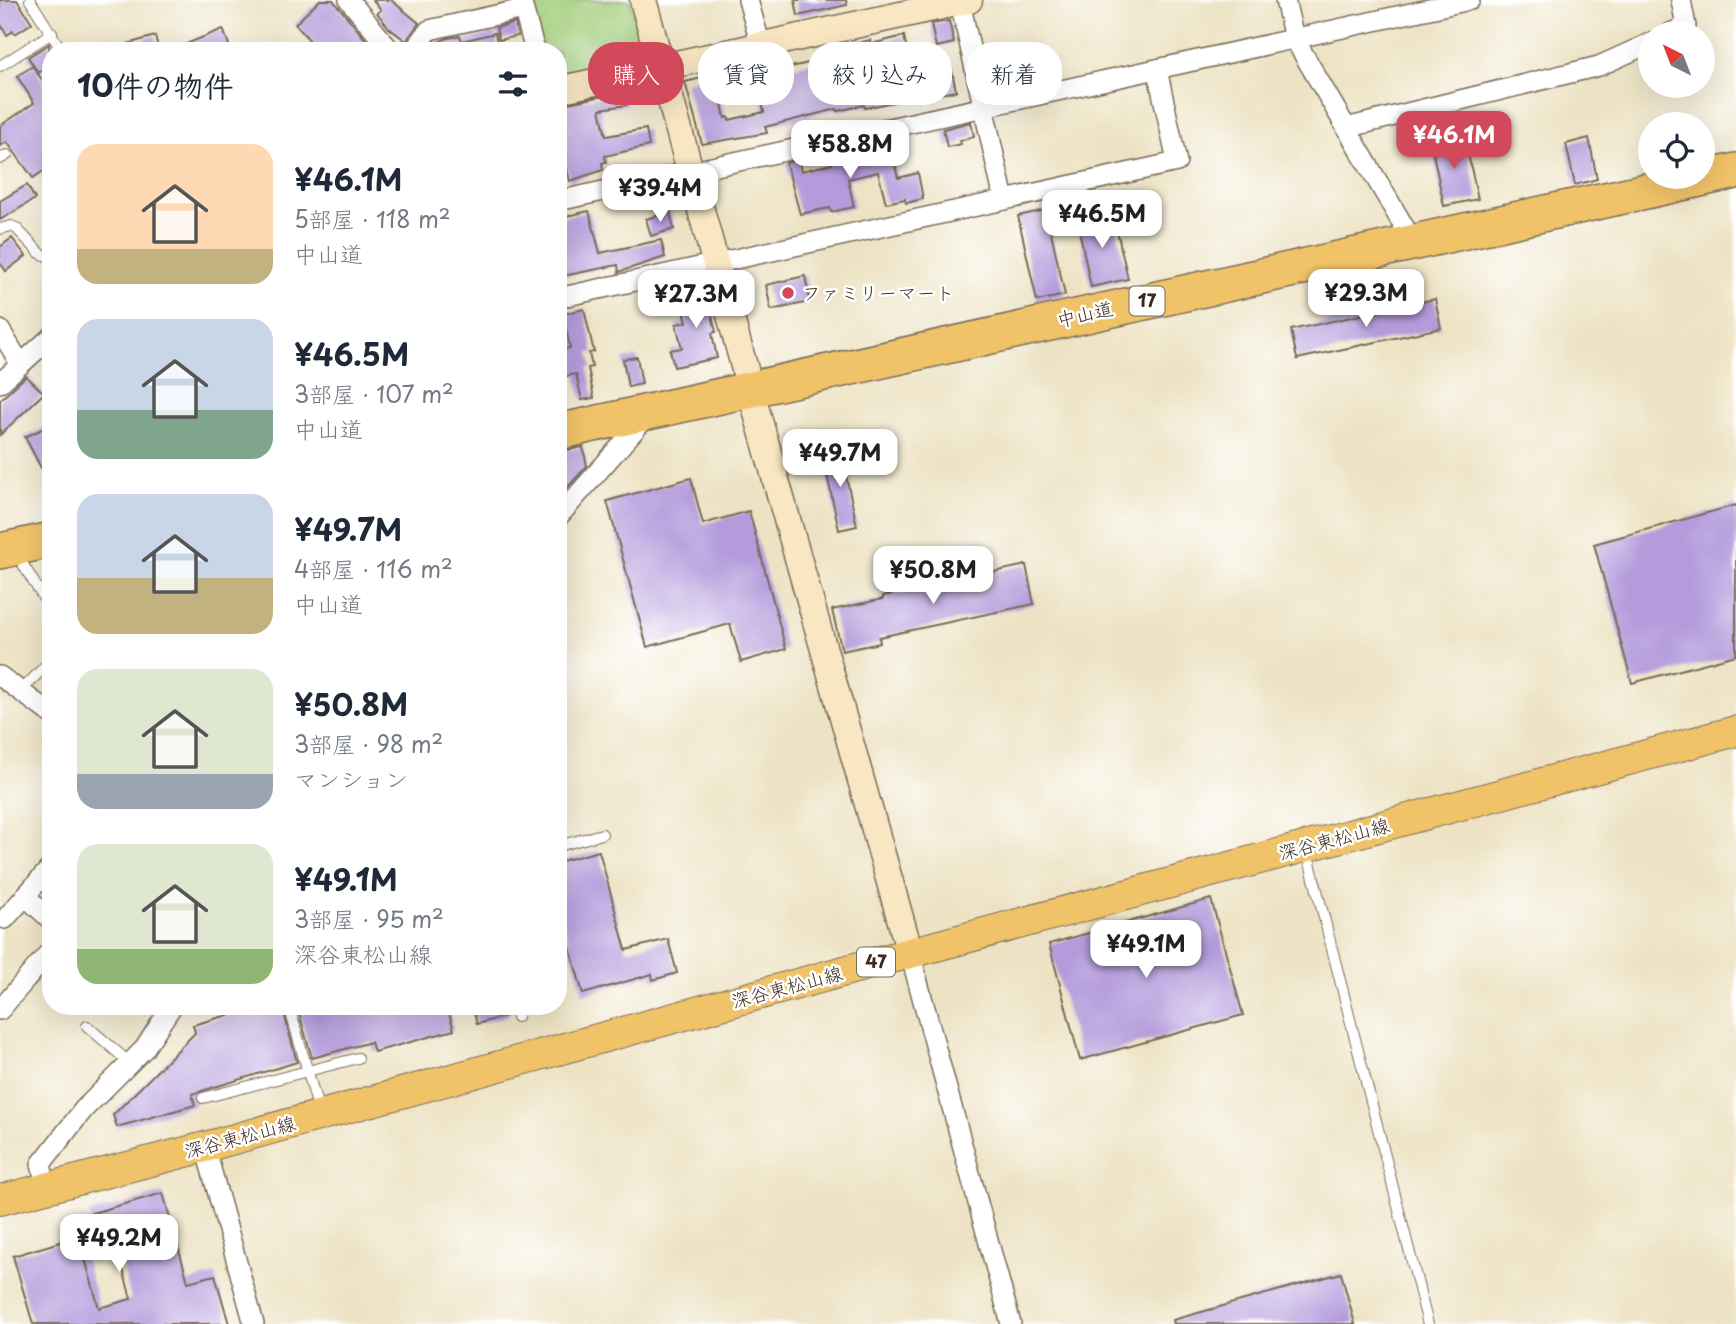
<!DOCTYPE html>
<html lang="ja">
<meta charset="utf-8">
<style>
body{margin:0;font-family:"Playpen Sans","Klee One",sans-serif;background:#f2f2f3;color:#1f2937;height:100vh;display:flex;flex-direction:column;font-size:26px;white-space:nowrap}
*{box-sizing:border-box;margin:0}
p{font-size:23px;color:#747a83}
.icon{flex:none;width:38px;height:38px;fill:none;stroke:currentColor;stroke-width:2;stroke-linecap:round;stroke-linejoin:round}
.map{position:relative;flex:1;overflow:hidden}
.details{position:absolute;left:42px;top:42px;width:525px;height:973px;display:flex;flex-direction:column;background:#fff;border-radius:28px;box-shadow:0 7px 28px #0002}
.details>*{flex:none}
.banner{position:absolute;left:588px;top:42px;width:665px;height:63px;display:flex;gap:14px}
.needle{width:46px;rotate:318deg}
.fabs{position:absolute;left:1638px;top:21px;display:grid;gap:14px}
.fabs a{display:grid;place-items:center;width:77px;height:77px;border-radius:50%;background:#fff;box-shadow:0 7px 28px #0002;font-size:35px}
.price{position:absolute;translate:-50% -60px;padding:0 16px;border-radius:14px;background:#fff;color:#222;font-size:23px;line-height:46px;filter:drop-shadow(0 2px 4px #0008)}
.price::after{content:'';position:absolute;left:50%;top:42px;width:21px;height:16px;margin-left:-10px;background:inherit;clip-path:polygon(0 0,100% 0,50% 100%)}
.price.active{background:#d1495b;color:#fff}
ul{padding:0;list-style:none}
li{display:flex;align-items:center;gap:21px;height:175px;padding:0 35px}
li span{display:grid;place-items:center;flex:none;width:196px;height:140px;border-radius:21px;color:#555}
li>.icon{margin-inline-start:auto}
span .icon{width:84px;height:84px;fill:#fffc;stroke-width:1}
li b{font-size:30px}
h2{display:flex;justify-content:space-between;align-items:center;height:84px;padding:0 35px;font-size:30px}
.tag{padding:0 24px;border-radius:28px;background:#fff;box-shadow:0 7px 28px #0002;font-size:24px;line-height:63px}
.tag.active{background:#d1495b;color:#fff}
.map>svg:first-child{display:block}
.green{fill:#a2cd7a;stroke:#6e7c4c;stroke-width:2}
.building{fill:#b49bdc;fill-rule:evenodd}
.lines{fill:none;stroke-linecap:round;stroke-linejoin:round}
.lane-casing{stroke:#796b58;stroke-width:12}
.street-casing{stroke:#796b58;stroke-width:22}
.secondary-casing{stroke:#796b58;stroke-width:29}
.primary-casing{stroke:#796b58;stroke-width:32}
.highway-casing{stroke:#796b58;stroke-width:38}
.lane{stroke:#fff;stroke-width:10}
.street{stroke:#fff;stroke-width:19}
.secondary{stroke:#f9e7c3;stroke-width:26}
.primary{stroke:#f1c369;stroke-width:30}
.highway{stroke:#f1c369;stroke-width:35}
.poi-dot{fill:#d1495b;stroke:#fff;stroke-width:2.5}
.labels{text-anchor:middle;stroke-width:5;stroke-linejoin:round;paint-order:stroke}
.shield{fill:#fff;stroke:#766a62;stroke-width:2}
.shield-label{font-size:18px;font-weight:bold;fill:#3b2a1e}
.poi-label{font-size:19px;fill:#3b2a1e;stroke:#fff;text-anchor:start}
.street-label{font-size:19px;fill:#3b2a1e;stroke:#fff}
</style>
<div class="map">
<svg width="1736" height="1324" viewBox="0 0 1736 1324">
<rect width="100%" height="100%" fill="#fff"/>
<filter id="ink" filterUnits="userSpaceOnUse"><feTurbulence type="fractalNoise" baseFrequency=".0143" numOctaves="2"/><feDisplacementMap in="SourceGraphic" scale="14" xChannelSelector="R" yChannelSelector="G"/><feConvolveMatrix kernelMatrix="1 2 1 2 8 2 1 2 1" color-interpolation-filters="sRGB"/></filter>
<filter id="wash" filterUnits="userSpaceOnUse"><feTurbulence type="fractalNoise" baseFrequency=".00686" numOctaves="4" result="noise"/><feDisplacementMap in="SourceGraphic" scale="28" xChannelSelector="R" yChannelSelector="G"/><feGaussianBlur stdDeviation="1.57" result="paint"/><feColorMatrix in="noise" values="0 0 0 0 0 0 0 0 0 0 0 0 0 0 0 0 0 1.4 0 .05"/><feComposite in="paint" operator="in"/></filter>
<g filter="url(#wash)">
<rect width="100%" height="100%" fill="#ede3c4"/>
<path class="green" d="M 529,0 L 630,0 L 644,52 L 639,61 L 558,79 L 558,51 L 543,51 Z"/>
<g id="blocks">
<g class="building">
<path d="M 0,0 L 17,0 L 32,23 L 15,34 L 13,31 L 7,35 L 0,23 Z"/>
<path d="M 320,0 L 333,0 L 372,47 L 367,51 L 319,51 L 295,24 Z"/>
<path d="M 373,0 L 391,0 L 419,23 L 406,41 L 389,28 L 377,13 L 381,10 Z"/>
<path d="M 795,0 L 846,0 L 847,5 L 798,16 Z"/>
<path d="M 949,21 L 954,43 L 936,47 L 931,24 Z"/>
<path d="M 515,23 L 518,36 L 499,40 L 496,28 Z"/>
<path d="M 223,29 L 229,45 L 214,51 L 169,51 Z"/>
<path d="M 495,33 L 499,51 L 429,51 L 435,43 L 448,38 L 460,36 L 462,41 Z"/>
<path d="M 155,36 L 159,51 L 117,51 L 117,47 Z"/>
<path d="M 904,36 L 912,74 L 951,66 L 956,91 L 940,94 L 940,92 L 865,108 L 864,105 L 838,111 L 837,109 L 765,127 L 767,133 L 702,144 L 685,82 L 719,74 L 718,71 L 751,64 L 756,86 L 720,94 L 725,118 L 728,117 L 729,120 L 764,112 L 756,75 L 852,53 L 850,45 L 870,40 L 871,44 Z"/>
<path d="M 49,44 L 51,65 L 38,73 L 28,57 Z"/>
<path d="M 33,66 L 51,94 L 51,166 L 33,178 L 7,142 L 0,146 L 0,126 L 34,103 L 17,76 Z"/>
<path d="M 624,92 L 627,105 L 600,109 L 606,136 L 646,129 L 649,146 L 605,156 L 606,162 L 602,163 L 603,170 L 570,181 L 563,152 L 561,152 L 558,148 L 558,105 Z"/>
<path d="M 971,122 L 974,136 L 960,141 L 961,144 L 947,147 L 943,129 Z"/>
<path d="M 1464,136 L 1478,199 L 1444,206 L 1431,144 Z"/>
<path d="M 1589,138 L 1597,179 L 1575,185 L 1566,144 Z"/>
<path d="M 870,145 L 872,153 L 891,148 L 898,178 L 918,173 L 923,199 L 906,203 L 905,199 L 886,203 L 878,172 L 848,179 L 854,207 L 831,212 L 830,208 L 800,214 L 786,163 L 799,160 L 801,171 L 832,164 L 830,154 Z"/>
<path d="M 27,185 L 35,199 L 0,220 L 0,201 Z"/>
<path d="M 1046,210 L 1065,295 L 1037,301 L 1018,216 Z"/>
<path d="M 589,211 L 600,253 L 661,240 L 665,257 L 619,272 L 618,265 L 558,277 L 558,218 Z"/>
<path d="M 670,212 L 674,229 L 651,236 L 646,219 Z"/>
<path d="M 1110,213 L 1113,223 L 1115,222 L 1128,279 L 1091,287 L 1077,220 Z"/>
<path d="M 12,238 L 26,256 L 6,271 L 0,263 L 0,247 Z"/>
<path d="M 805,276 L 810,302 L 771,310 L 766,285 Z"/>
<path d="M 705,285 L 716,332 L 712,333 L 717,358 L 674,367 L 670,350 L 682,348 L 676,324 L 687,322 L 684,311 L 688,310 L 684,290 Z"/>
<path d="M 1435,299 L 1441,328 L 1297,359 L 1291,330 Z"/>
<path d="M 584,309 L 594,352 L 589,353 L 592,367 L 588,368 L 594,398 L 582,400 L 576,374 L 558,378 L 558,350 L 570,348 L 563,314 Z"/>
<path d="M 637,357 L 642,384 L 628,387 L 623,359 Z"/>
<path d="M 26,376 L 44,393 L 0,435 L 0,400 Z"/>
<path d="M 46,427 L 51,437 L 51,463 L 41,468 L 25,437 Z"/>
<path d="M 583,447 L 587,466 L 558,498 L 558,452 Z"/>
<path d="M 840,448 L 857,526 L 839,530 L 822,452 Z"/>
<path d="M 691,478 L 703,524 L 749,511 L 786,649 L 741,662 L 730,624 L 647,647 L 607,501 Z"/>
<path d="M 1736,505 L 1736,655 L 1632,683 L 1594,544 Z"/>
<path d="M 1026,565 L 1034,604 L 879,637 L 880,643 L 842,651 L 832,610 L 883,599 L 883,596 Z"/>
<path d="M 599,851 L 626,950 L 668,939 L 677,973 L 653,980 L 652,974 L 583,994 L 558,905 L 558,862 Z"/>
<path d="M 1211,899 L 1243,1015 L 1080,1060 L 1049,944 Z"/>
<path d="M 260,1006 L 282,1006 L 297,1062 L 192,1094 L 195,1105 L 117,1127 L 113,1115 L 195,1033 L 193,1025 Z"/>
<path d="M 297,1006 L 447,1006 L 454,1030 L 374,1052 L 371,1042 L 312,1058 Z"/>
<path d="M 472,1006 L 507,1006 L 509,1015 L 477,1024 Z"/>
<path d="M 163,1193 L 188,1282 L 215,1275 L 229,1324 L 33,1324 L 13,1256 L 94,1232 L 89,1214 ZM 116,1243 L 131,1299 L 99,1308 L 83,1252 Z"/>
<path d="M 1341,1273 L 1355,1324 L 1174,1324 L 1173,1320 Z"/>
</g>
</g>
</g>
<g filter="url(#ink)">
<use href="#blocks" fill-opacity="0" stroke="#796b58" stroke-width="2"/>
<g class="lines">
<g class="lane-casing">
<g id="lane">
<path d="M 30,0 L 62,51"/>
<path d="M 0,66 L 52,33"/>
<path d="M 0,159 L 7,155"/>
<path d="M 0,229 L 11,226 L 16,228 L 40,253 L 51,258"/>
<path d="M 19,555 L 22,563 L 51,610"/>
<path d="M 20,692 L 51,660"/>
<path d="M 558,846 L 602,834"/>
<path d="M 1307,851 L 1428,1324"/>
<path d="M 289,1006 L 319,1111"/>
<path d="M 514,1006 L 517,1017"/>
<path d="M 87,1026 L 131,1064"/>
<path d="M 203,1098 L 358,1058"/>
</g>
</g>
<g class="street-casing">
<g id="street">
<path d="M 349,0 L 391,51"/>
<path d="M 521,0 L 535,51"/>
<path d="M 748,0 L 761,46"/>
<path d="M 1285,0 L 1294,38 L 1413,242"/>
<path d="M 960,2 L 1004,200"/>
<path d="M 1671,33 L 1686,26 L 1681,0"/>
<path d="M 414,51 L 429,30 L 523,9"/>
<path d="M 1346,128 L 1599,66 L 1650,43"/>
<path d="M 558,201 L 1470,0"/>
<path d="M 558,298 L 1177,162 L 1157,69"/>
<path d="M 0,330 L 20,363"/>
<path d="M 0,383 L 51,337"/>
<path d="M 558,517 L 647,416"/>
<path d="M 0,676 L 51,714"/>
<path d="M 25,896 L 51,920"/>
<path d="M 5,919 L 51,867"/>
<path d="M 910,953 L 1011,1324"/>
<path d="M 0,1010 L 51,950"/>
<path d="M 205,1147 L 254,1324"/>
<path d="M 46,1187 L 41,1164 L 84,1109 L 144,1049 L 172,1006"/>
</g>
</g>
<g class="secondary-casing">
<g id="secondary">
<path d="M 643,0 L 760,424 L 910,953"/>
<path d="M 558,90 L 969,0"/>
</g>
</g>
<g class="primary-casing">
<path id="primary" d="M 0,1200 L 205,1147 L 910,953 L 1736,731"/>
</g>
<g class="highway-casing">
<g id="highway">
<path d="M 558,432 L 1736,171"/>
<path d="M 0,551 L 51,540"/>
</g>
</g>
<use href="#lane" class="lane"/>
<use href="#street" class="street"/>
<use href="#secondary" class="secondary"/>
<use href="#primary" class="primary"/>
<use href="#highway" class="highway"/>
</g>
</g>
<circle class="poi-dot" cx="788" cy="293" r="7"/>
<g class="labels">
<g class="shield">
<rect x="1129.5" y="286.5" width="35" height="29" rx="5"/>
<rect x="857" y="947.5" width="38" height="29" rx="5"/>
</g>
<g class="shield-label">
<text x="1147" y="307">17</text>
<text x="876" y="968">47</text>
</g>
<g class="poi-label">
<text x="802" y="300">ファミリーマート</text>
</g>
<g class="street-label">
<text transform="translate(1085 314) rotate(-13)" y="7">中山道</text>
<text transform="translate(1334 839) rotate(-15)" y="7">深谷東松山線</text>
<text transform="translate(787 987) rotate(-15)" y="7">深谷東松山線</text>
<text transform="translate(240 1137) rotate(-15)" y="7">深谷東松山線</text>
</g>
</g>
</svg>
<div class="fabs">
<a><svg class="needle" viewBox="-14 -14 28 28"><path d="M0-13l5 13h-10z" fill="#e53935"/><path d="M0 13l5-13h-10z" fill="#747a83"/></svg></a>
<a><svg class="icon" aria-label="locate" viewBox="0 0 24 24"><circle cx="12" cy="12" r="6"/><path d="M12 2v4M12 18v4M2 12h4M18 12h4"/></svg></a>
</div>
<b class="price active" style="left:1454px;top:171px">¥46.1M</b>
<b class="price" style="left:850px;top:180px">¥58.8M</b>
<b class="price" style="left:660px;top:224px">¥39.4M</b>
<b class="price" style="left:1102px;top:250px">¥46.5M</b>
<b class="price" style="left:1366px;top:329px">¥29.3M</b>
<b class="price" style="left:696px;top:330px">¥27.3M</b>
<b class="price" style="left:840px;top:489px">¥49.7M</b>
<b class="price" style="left:933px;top:606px">¥50.8M</b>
<b class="price" style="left:1146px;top:980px">¥49.1M</b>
<b class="price" style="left:119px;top:1274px">¥49.2M</b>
<div class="banner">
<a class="tag active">購入</a>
<a class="tag">賃貸</a>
<a class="tag">絞り込み</a>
<a class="tag">新着</a>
</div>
<section class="details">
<h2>10件の物件<svg class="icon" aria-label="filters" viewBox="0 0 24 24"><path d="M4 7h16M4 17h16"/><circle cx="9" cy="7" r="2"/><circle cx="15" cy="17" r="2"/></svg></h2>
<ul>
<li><span style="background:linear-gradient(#ffd9b3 75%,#c2b280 0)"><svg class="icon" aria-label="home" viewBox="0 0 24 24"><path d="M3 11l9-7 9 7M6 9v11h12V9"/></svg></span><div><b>¥46.1M</b><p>5部屋 · 118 m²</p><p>中山道</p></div></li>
<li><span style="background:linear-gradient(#c9d6e8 65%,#7fa58c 0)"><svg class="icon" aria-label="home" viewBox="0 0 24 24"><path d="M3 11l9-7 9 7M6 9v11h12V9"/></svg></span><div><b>¥46.5M</b><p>3部屋 · 107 m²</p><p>中山道</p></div></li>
<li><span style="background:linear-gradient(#c9d6e8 60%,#c2b280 0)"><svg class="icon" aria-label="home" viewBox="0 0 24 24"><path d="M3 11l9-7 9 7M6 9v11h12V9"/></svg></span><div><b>¥49.7M</b><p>4部屋 · 116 m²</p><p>中山道</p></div></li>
<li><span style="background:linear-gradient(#dfe7d0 75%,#9aa5b1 0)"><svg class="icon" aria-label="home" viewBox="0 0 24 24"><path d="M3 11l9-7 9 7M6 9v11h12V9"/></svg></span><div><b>¥50.8M</b><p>3部屋 · 98 m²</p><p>マンション</p></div></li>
<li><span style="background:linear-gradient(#dfe7d0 75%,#8fb573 0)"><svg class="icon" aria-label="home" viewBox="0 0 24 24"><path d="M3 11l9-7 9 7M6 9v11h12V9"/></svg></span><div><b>¥49.1M</b><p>3部屋 · 95 m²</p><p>深谷東松山線</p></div></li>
</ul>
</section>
</div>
